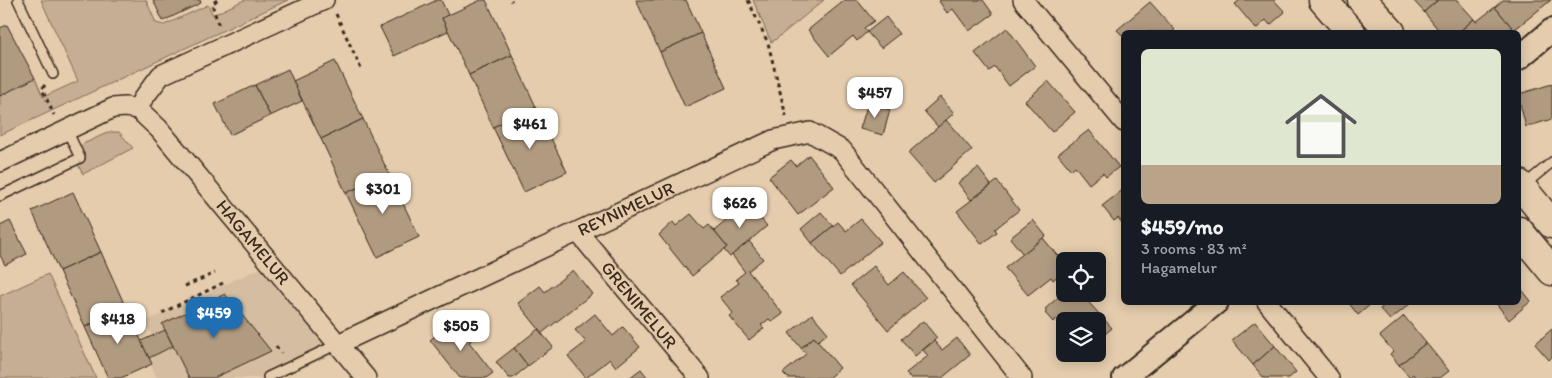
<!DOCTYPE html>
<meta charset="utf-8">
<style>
body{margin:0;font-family:Itim,sans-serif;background:#242831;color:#f1f3f6;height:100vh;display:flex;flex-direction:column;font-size:19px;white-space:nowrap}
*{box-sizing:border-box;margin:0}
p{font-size:16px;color:#9ea1a6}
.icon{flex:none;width:28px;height:28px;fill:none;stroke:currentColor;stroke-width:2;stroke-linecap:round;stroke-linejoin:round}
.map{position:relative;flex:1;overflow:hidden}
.drawer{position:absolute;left:1121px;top:30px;width:400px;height:275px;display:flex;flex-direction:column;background:#171b24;border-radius:8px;box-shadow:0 2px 12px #0003}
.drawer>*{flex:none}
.tools{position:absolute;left:1056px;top:252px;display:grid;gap:10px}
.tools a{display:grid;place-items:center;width:50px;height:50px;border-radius:8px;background:#171b24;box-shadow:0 2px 12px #0003;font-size:25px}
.price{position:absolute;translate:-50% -42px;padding:0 11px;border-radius:10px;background:#fff;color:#222;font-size:16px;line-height:32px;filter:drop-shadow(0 1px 2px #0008)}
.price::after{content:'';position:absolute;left:50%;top:30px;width:15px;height:11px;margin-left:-8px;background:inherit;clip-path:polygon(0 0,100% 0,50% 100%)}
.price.selected{background:#1f6fb2;color:#fff}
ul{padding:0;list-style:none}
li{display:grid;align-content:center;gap:10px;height:265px;padding:0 20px}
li+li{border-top:1px solid #363941}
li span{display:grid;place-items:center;height:155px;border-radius:8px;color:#555}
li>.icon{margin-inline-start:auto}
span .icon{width:90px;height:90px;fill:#fffc;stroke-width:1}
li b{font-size:21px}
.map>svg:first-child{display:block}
.built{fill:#d4bda0}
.green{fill:#c5ae93;stroke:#806c58}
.building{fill:#b09a80;stroke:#3b2a1e}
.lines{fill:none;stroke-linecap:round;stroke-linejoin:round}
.service-casing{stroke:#3b2a1e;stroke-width:12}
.minor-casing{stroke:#3b2a1e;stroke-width:22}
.tertiary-casing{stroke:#3b2a1e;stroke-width:26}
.primary-casing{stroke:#3b2a1e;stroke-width:31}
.path{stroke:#3b2a1e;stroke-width:3;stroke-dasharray:4 4;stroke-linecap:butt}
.service{stroke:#e4ccad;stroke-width:9}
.minor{stroke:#e4ccad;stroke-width:19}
.tertiary{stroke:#e4ccad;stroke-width:22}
.primary{stroke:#e4ccad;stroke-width:28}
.labels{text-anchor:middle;stroke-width:4.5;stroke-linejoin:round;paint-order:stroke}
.street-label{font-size:18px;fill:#3b2a1e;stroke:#e4ccad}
</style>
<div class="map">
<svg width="1552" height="378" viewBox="0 0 1552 378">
<rect width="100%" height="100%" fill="#e4ccad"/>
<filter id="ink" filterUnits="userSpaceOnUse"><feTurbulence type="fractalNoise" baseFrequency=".02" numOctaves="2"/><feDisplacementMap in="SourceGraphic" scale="10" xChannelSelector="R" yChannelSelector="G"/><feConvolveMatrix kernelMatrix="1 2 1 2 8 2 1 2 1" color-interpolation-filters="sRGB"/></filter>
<g filter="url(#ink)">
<path class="built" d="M 269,264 L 340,349 L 277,378 L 157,378 L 146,354 L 158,348 L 145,322 Z"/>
<g class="green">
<path d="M 41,0 L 146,0 L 156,23 L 164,25 L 208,5 L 213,15 L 244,0 L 288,0 L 0,135 L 0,96 L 35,78 L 43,97 L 78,81 Z"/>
<path d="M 753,0 L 824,0 L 775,40 L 771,42 Z"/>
<path d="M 109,132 L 119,132 L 133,148 L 83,174 L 70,150 Z"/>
<path d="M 48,274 L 96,378 L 0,378 L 0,296 Z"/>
</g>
<g class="building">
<path d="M 153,0 L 200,0 L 201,3 L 163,21 Z"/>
<path d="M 437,0 L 441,0 L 448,15 L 442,18 L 448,31 L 394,56 L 380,27 Z"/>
<path d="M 481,0 L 486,0 L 512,55 L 469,75 L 442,18 Z"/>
<path d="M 636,0 L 686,0 L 701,33 L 660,52 Z"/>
<path d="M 845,0 L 857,0 L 874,21 L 864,28 L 867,32 L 857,41 L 853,36 L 829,56 L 808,30 Z"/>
<path d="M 941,0 L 983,0 L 993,14 L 969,31 L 953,9 L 947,13 L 939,1 Z"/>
<path d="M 1240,0 L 1274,0 L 1285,12 L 1270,25 L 1266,20 L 1256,29 L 1235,4 Z"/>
<path d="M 1413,0 L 1438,0 L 1424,12 Z"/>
<path d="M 1438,0 L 1457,0 L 1474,19 L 1459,32 L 1440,32 L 1424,12 Z"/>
<path d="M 1503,0 L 1551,0 L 1514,30 L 1495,7 Z"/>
<path d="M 1150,2 L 1175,30 L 1172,32 L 1124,32 L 1124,37 L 1117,30 Z"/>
<path d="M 1495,7 L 1514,30 L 1512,32 L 1459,32 L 1474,19 L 1476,22 Z"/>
<path d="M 886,17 L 899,34 L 881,48 L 867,32 Z"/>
<path d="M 7,25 L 35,78 L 0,96 L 0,28 Z"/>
<path d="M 1007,28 L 1035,66 L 1009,86 L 995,67 L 989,71 L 975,53 Z"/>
<path d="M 701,33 L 726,88 L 685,107 L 660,52 Z"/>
<path d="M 512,55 L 536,107 L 493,127 L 469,75 Z"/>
<path d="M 335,61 L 363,119 L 321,139 L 293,81 Z"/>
<path d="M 288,69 L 302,101 L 270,116 L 255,85 Z"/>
<path d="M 1048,81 L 1075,112 L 1052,132 L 1025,101 Z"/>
<path d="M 1552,84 L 1552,119 L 1526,127 L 1519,100 L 1519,94 Z"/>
<path d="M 255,85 L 270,116 L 230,135 L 215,104 Z"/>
<path d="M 940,97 L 954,113 L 938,127 L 924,111 Z"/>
<path d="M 868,103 L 890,110 L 883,135 L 860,129 Z"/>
<path d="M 536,107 L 567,172 L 524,192 L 493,127 Z"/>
<path d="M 363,119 L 389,174 L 346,193 L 321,139 Z"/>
<path d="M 946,120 L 972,150 L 934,183 L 908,153 Z"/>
<path d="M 1089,130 L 1119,167 L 1106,177 L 1103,173 L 1089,184 L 1075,166 L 1071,170 L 1058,154 Z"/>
<path d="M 809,155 L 834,187 L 798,215 L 769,177 L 791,160 L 796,166 Z"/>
<path d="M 978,168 L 991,185 L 971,200 L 958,183 Z"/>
<path d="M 389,174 L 419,237 L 377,257 L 346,193 Z"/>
<path d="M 997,181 L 1019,210 L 995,229 L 997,232 L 982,244 L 957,211 Z"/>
<path d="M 1124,189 L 1124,225 L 1118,218 L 1114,221 L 1102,206 Z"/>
<path d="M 73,192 L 101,252 L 59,271 L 32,211 Z"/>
<path d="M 748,203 L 767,226 L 730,257 L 724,250 L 727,247 L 714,231 Z"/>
<path d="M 821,212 L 833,226 L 812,243 L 801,229 Z"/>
<path d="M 691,214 L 704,229 L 709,225 L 727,247 L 692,276 L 659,235 L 673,222 L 676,226 Z"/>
<path d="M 861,219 L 881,242 L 840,276 L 812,243 L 838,222 L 846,231 Z"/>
<path d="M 1033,220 L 1046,236 L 1023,254 L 1010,238 Z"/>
<path d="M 10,221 L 27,254 L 5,265 L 0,255 L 0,226 Z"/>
<path d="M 1043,238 L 1065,265 L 1065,270 L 1053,280 L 1051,277 L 1028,295 L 1005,268 Z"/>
<path d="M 749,241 L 763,259 L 748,271 L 783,314 L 772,322 L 769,319 L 761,325 L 764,328 L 749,340 L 729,316 L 733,313 L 720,297 L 739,283 L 736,279 L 745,272 L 732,255 Z"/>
<path d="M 101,252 L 126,308 L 85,327 L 59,271 Z"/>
<path d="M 874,266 L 889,285 L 904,272 L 926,298 L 888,330 L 851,285 Z"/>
<path d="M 573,270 L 592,294 L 542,333 L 518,303 L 540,286 L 545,292 Z"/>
<path d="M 1519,286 L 1531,301 L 1509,320 L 1495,302 L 1519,302 Z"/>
<path d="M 1065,291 L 1065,294 L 1081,294 L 1112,328 L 1098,340 L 1098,321 L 1065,321 L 1065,331 L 1055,319 L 1053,322 L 1045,313 L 1047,311 L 1045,309 Z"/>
<path d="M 225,294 L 271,351 L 214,378 L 189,378 L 162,324 Z"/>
<path d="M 1348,302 L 1369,302 L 1371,304 L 1358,315 Z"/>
<path d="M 1388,302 L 1408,302 L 1410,304 L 1390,320 L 1380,309 Z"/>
<path d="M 126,308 L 152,364 L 121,378 L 108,378 L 85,327 Z"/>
<path d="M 595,314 L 613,336 L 623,327 L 640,347 L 616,367 L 610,359 L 586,378 L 568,356 L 586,342 L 575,330 Z"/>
<path d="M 812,314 L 828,333 L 818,341 L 814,337 L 801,348 L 789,333 Z"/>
<path d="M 1404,316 L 1426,343 L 1399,365 L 1390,354 L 1393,351 L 1380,336 Z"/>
<path d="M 458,318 L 474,338 L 469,342 L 493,373 L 486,378 L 460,378 L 430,340 Z"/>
<path d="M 923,321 L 937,338 L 915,356 L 901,339 Z"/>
<path d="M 1255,322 L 1275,346 L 1253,365 L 1232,340 Z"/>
<path d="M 538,329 L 553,347 L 528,366 L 514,348 Z"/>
<path d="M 1552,329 L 1552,357 L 1549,360 L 1535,344 Z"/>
<path d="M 165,330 L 173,346 L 149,358 L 141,341 Z"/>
<path d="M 814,337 L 840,368 L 828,378 L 788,378 L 783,373 L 806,354 L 801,348 Z"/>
<path d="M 957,338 L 970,355 L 942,378 L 910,378 L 906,373 L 928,356 L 923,350 L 934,341 L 942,350 Z"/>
<path d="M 1426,343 L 1449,371 L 1440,378 L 1415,378 L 1413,374 L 1410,377 L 1399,365 Z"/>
<path d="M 1275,346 L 1296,372 L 1289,378 L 1264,378 L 1253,365 Z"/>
<path d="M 514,348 L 528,366 L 513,378 L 509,378 L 496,362 Z"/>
<path d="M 641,369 L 648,378 L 629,378 Z"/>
</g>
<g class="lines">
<g class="service-casing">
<g id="service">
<path d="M 18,0 L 53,74"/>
<path d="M 1523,186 L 1552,162"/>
<path d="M 0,196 L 80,158 L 67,130"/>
<path d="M 268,377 L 338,344"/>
</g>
</g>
<g class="minor-casing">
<g id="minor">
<path d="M 1023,0 L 1124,122"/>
<path id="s1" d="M 138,109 L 159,129 L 366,378"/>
<path d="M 138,109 L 142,100 L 161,75 L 324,0"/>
<path d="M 0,162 L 113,108 L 125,107 L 138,109"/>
<path id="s2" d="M 578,232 L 700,378"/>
<path d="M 1267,302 L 1329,378"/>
<path id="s3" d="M 338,344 L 773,140 L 810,132 L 842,150 L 1022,378"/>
</g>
</g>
<g class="tertiary-casing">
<g id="tertiary">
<path d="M 1519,58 L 1552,30"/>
<path d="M 1124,378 L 1217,302"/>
</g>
</g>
<g class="primary-casing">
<g id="primary">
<path d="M 1323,0 L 1351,32"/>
<path d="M 1362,0 L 1391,32"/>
<path d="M 1519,184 L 1552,224"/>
<path d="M 1519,231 L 1552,271"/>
</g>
</g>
<g class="path">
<path d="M 217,0 L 212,4 L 219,27"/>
<path d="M 511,0 L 512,1"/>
<path d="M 748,0 L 768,43 L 786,116"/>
<path d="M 336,14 L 362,71"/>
<path d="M 45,85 L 42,89 L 54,115"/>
<path d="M 185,286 L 215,273"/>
<path d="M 162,313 L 223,283"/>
<path d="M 276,346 L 281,353"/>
</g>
<use href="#service" class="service"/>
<use href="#minor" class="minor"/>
<use href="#tertiary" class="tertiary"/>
<use href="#primary" class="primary"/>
</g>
</g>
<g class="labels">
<g class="street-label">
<text dy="6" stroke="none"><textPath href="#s3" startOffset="318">REYNIMELUR</textPath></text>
<text dy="6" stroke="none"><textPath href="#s1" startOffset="176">HAGAMELUR</textPath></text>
<text dy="6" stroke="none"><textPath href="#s2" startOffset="95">GRENIMELUR</textPath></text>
</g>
</g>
</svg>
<div class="tools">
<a><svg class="icon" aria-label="locate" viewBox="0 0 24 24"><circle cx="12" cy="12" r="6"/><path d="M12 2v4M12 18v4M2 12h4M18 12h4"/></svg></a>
<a><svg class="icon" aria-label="layers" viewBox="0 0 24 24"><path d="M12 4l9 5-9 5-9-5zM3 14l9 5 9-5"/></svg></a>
</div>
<b class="price" style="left:875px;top:119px">$457</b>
<b class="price" style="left:530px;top:150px">$461</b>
<b class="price" style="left:383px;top:215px">$301</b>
<b class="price" style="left:740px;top:229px">$626</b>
<b class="price selected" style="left:214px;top:339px">$459</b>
<b class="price" style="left:118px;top:345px">$418</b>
<b class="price" style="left:461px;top:352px">$505</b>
<section class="drawer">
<ul>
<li><span style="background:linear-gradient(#dfe7d0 75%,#b9a48a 0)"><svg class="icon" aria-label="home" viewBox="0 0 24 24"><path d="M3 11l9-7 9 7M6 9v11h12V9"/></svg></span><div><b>$459/mo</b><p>3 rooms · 83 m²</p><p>Hagamelur</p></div></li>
</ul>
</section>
</div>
